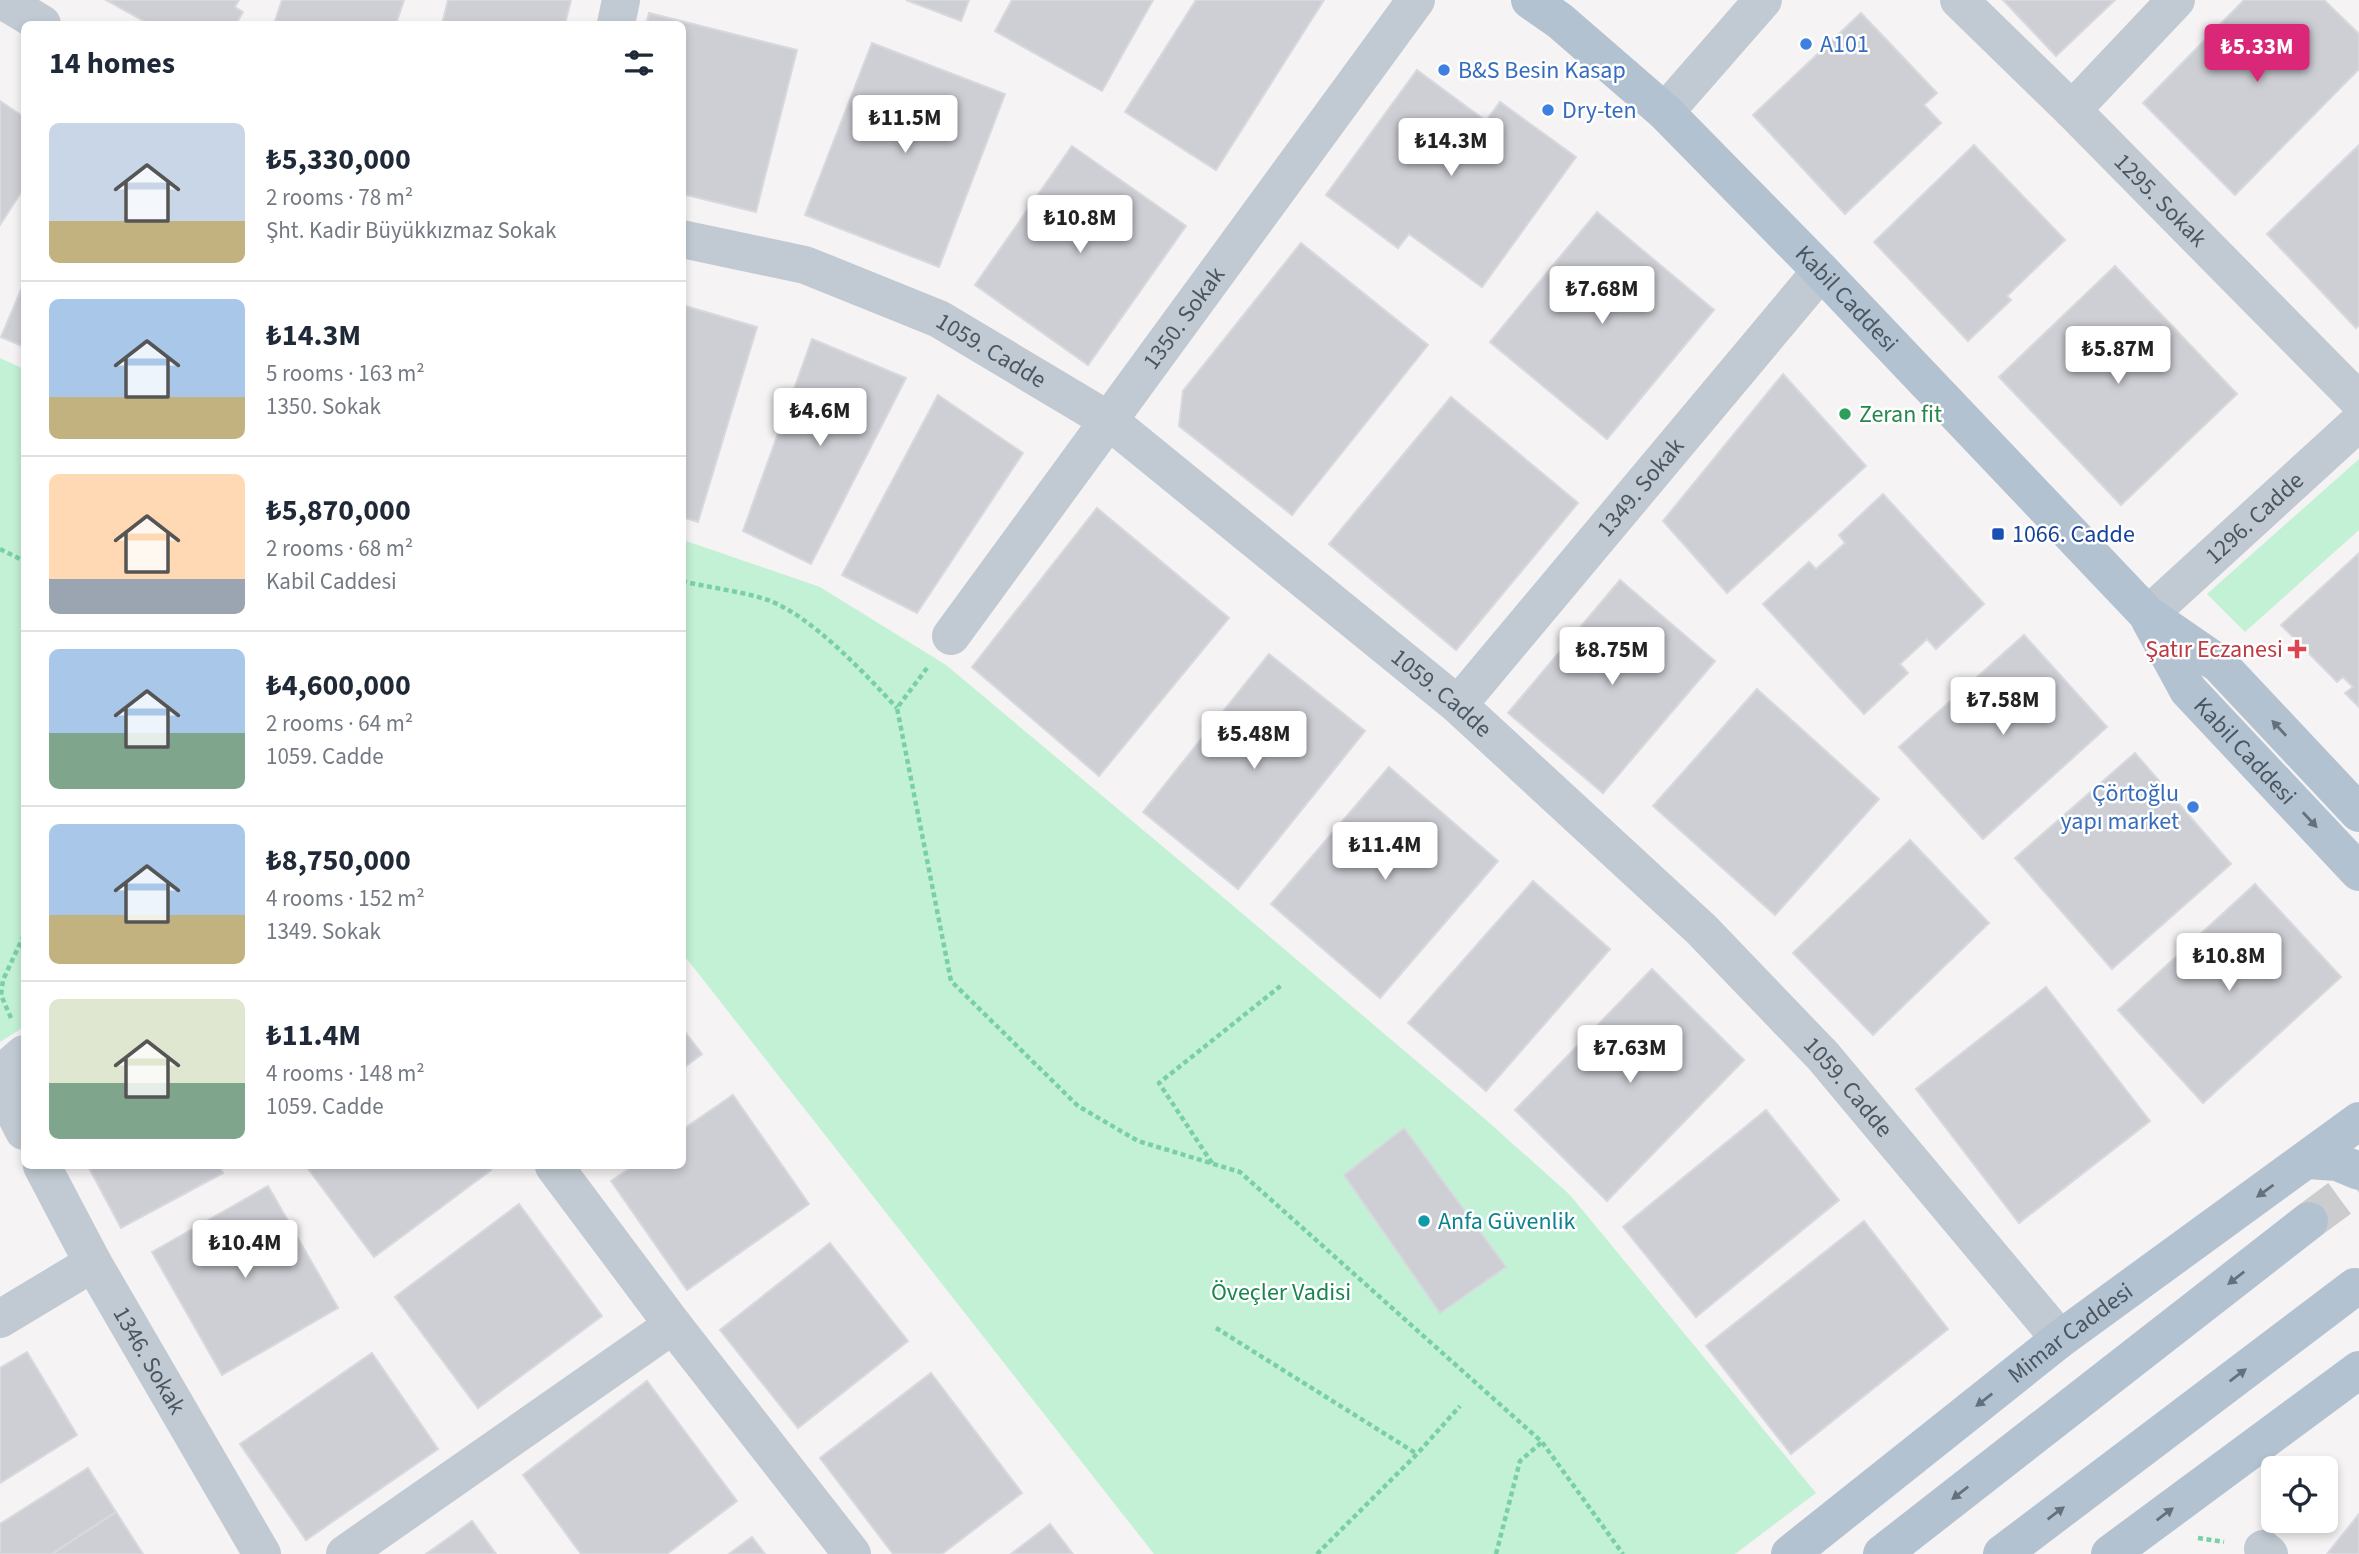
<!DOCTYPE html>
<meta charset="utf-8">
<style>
body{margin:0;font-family:"Source Sans 3",sans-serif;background:#f6f6f7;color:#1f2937;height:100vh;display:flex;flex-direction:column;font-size:26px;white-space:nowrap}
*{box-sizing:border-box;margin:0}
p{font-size:23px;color:#747a83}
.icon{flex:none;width:38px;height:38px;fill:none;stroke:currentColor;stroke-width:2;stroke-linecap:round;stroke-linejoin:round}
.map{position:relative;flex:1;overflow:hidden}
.sheet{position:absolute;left:21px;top:21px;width:665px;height:1148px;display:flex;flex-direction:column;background:#fff;border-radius:10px;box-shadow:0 4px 10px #0003}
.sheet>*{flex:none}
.controls{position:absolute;left:2261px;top:1456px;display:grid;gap:14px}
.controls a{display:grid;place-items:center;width:77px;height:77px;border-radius:10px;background:#fff;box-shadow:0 4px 10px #0003;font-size:35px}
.price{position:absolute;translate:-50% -60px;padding:0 16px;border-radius:7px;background:#fff;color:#222;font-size:23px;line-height:46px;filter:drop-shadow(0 2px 4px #0008)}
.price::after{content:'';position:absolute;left:50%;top:42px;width:21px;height:16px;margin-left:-10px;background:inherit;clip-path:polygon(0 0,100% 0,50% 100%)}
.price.active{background:#db2777;color:#fff}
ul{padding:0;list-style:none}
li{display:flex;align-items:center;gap:21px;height:175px;padding:0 28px}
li+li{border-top:2px solid #e0e1e3}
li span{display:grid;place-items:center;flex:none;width:196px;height:140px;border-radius:10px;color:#555}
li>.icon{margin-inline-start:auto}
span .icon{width:84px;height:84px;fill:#fffc;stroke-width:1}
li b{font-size:30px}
h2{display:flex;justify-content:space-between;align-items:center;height:84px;padding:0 28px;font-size:30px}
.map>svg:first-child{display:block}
.green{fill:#c3f1d5}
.building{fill:#cdcfd5;stroke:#d7d9de;stroke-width:2}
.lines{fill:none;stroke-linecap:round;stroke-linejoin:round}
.major-tunnel{stroke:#caccce;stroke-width:38;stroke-dasharray:38 19;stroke-linecap:butt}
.path{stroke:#7ad0a6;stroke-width:4.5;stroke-dasharray:5 3.5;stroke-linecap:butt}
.minor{stroke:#c1cad2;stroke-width:38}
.major{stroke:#b3c2d1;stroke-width:38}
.oneway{fill:#64717d}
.shop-dot{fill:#3f7fe0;stroke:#fff;stroke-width:2.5}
.leisure-dot{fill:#2e9e5b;stroke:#fff;stroke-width:2.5}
.transit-dot{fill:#1a4fb4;stroke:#fff;stroke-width:2.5}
.health-dot{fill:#e0444e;stroke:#fff;stroke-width:2.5}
.culture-dot{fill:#0f9aa8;stroke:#fff;stroke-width:2.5}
.labels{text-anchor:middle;stroke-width:5;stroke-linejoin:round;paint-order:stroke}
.shop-label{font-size:24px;fill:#366cbe;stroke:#fff;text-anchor:start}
.street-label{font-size:24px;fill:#4a5661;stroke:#fff}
.leisure-label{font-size:24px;fill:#27864d;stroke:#fff;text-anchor:start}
.transit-label{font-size:24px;fill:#164399;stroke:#fff;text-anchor:start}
.health-label{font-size:24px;fill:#be3a42;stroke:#fff;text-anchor:end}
.culture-label{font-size:24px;fill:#0d838f;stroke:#fff;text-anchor:start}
.park-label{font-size:24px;fill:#17864f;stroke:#fff}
</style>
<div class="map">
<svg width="2359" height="1554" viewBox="0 0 2359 1554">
<rect width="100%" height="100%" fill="#f5f3f3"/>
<g class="green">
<path d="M 0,358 L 24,369 L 24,1027 L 0,1042 Z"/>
<path d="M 2359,459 L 2359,530 L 2245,632 L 2207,594 Z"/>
<path d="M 683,540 L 820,587 L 946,665 L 1186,866 L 1485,1119 L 1570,1195 L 1816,1493 L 1735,1554 L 1154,1554 L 683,954 Z"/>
</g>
<g class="building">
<path d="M 106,0 L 239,0 L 235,7 L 243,12 L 236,24 L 149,24 Z"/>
<path d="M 282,0 L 404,0 L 396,24 L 274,24 Z"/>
<path d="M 448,0 L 571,0 L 565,24 L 442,24 Z"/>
<path d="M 906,0 L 969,0 L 961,21 Z"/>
<path d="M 1012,0 L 1153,0 L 1102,91 L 995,31 Z"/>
<path d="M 1196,0 L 1324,0 L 1216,170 L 1125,112 Z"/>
<path d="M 2003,0 L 2115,0 L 2056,56 Z"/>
<path d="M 2244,0 L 2324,0 L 2359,34 L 2359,69 L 2235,195 L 2143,103 Z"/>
<path d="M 649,13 L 797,50 L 756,212 L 682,194 L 682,24 L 646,24 Z"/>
<path d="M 1861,13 L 1937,93 L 1924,105 L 1941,123 L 1845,214 L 1753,115 Z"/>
<path d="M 872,43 L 1005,94 L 939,267 L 805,215 Z"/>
<path d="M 1417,70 L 1486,121 L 1500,102 L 1576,157 L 1482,287 L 1409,234 L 1398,248 L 1326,195 Z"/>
<path d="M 0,101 L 24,117 L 24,188 L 0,225 Z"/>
<path d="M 1974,145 L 2065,240 L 2007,296 L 2011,300 L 1968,341 L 1874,242 Z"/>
<path d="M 2359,145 L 2359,325 L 2356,328 L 2267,234 Z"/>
<path d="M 1072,146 L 1186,226 L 1088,365 L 975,285 Z"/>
<path d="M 1597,212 L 1714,310 L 1607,439 L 1490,342 Z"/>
<path d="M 1301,243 L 1428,345 L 1292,515 L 1179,426 L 1183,391 Z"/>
<path d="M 2115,266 L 2237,394 L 2121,505 L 1999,377 Z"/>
<path d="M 24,283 L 24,347 L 1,337 Z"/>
<path d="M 682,305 L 757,327 L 698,522 L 682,517 Z"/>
<path d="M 812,339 L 906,378 L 811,564 L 743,531 Z"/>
<path d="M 1783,374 L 1866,466 L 1727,593 L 1663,521 Z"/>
<path d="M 938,395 L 1023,453 L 917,613 L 842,575 Z"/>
<path d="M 1451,397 L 1578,503 L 1456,650 L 1329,544 Z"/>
<path d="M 1883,494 L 1984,604 L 1936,649 L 1927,639 L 1900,664 L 1908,673 L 1864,714 L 1763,604 L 1809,562 L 1816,569 L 1845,543 L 1839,535 Z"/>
<path d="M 1097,508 L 1229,618 L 1099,776 L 972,667 Z"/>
<path d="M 2359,553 L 2359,707 L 2345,693 L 2353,687 L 2343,677 L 2337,682 L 2281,625 Z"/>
<path d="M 1620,580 L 1715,661 L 1603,793 L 1508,713 Z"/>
<path d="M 2024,635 L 2107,727 L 1983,839 L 1899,747 Z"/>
<path d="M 1269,654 L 1365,731 L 1238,889 L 1143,812 Z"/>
<path d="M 1757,689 L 1879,799 L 1775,915 L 1653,806 Z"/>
<path d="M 2135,753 L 2231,864 L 2112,969 L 2015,858 Z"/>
<path d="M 1389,767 L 1498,861 L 1380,998 L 1271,904 Z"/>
<path d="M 1910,840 L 1989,923 L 1873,1035 L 1793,953 Z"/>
<path d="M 1533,881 L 1610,949 L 1486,1091 L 1408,1023 Z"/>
<path d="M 2255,884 L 2341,977 L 2203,1103 L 2118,1010 Z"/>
<path d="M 1652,969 L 1744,1060 L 1607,1201 L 1515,1110 Z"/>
<path d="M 2046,987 L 2150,1121 L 2019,1223 L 1916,1089 Z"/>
<path d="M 682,1028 L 702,1054 L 682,1069 Z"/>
<path d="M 733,1095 L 809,1204 L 687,1290 L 611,1181 L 633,1166 L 682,1166 L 682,1130 Z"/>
<path d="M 1766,1110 L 1839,1200 L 1696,1317 L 1623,1227 Z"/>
<path d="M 1404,1128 L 1506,1267 L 1440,1313 L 1344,1175 Z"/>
<path d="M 88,1166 L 219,1166 L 223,1173 L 121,1228 Z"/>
<path d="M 306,1166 L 488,1166 L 491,1170 L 374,1257 Z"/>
<path d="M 268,1186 L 338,1308 L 222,1375 L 152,1252 Z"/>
<path d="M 519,1204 L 602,1316 L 478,1408 L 395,1297 Z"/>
<path d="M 1864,1221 L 1948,1329 L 1791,1454 L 1706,1346 Z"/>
<path d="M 830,1243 L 908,1341 L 798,1428 L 720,1330 Z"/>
<path d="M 27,1352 L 77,1435 L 0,1483 L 0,1368 Z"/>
<path d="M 372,1353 L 438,1449 L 306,1540 L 240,1444 Z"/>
<path d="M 931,1373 L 1022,1493 L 942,1554 L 893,1554 L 820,1458 Z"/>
<path d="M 647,1381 L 737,1501 L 667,1554 L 581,1554 L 523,1475 Z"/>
<path d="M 88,1468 L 116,1512 L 52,1554 L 0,1554 L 0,1524 Z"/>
<path d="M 116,1512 L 143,1554 L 52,1554 Z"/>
<path d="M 2359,1514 L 2359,1554 L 2327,1554 Z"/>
<path d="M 472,1521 L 496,1554 L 426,1554 Z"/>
<path d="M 1050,1524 L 1073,1554 L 1011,1554 Z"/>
<path d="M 752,1537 L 765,1554 L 729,1554 Z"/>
</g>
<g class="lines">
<path class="major-tunnel" d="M 2309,1221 L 2359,1184"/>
<g class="path">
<path d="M 0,549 L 24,561"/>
<path d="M 682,581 C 710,588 741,591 768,600 C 813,617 864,673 897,708"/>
<path d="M 927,668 L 897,708 L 951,981 L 1078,1106 L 1138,1141 L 1240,1172 L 1542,1442 L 1623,1554"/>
<path d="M 11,1018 L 1,995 L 3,980 L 24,935"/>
<path d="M 1212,1163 L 1159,1083 L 1283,984"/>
<path d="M 1216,1328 L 1417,1454"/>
<path d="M 2198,1538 L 2224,1542"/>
<path d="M 1317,1554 L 1417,1454 L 1460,1406"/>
<path d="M 1496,1554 L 1520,1461 L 1542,1442"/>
</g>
<g class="minor">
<path d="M 2,0 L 42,24"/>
<path id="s1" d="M 1959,0 L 2072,110 L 2359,401"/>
<path d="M 616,24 L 621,0"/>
<path d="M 2072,110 L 2176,0"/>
<path d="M 1665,112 L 1763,0"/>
<path id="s2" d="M 682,239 L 805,265 L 939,319 L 1108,420 L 1458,705 L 1702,930 L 1823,1056 L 2060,1339"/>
<path id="s3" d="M 2148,615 L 2359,422"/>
<path id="s4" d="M 951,636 L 1416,0"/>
<path id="s5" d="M 1458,705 L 1821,271"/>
<path d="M 0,1075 L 24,1054"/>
<path d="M 0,1084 L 24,1131"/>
<path id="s6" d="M 42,1166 L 93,1263 L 262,1554"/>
<path d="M 554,1166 L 673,1325 L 852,1554"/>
<path d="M 0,1319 L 93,1263"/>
<path d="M 2263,1549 L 2269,1554"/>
<path d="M 345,1554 L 673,1325"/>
</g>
<g class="major">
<path id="s7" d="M 1530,0 L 1560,21 L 1665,112 L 1821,271 L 2148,615 L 2219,664 L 2359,813"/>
<path id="s8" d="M 2150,620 L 2188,690 L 2359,872"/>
<path d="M 2307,1160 L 2337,1162 L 2359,1171"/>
<path id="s9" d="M 1790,1554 L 2060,1339 L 2359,1121"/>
<path d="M 1882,1554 L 2309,1221"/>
<path d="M 2002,1554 L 2355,1287"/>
<path d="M 2110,1554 L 2359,1370"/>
</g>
</g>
<defs><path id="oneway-solid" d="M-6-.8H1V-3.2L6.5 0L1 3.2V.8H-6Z" transform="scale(1.75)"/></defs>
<g class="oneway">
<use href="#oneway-solid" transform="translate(2279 728) rotate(-133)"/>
<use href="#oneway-solid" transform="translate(2310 820) rotate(47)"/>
<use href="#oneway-solid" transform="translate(2265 1191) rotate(144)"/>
<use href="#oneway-solid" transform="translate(2236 1278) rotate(142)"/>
<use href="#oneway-solid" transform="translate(2238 1375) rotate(-37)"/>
<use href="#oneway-solid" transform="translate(1984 1400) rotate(142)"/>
<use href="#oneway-solid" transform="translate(1960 1493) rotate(142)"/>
<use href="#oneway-solid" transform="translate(2056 1513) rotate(-37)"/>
<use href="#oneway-solid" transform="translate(2165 1514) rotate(-37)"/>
</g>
<g class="shop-dot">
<circle cx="1806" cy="44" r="7"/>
<circle cx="1444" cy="70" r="7"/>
<circle cx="1548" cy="110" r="7"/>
<circle cx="2193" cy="807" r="7"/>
</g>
<circle class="leisure-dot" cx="1845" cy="414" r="7"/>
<rect class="transit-dot" x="1991" y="527" width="14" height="14" rx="3.5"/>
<path class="health-dot" d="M2293.5 638.5h7v7h7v7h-7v7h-7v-7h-7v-7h7z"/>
<circle class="culture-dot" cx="1424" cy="1221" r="7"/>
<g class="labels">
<g class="shop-label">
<text x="1820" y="52">A101</text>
<text x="1458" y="78">B&amp;S Besin Kasap</text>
<text x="1562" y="118">Dry-ten</text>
<text x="2179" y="801" text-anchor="end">Çörtoğlu<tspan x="2179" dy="28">yapı market</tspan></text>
</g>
<g class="street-label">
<text dy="8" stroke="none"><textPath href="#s1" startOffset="284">1295. Sokak</textPath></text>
<text dy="8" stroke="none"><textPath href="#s7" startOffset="436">Kabil Caddesi</textPath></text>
<text dy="8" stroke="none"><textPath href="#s4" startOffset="394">1350. Sokak</textPath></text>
<text dy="8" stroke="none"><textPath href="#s2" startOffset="331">1059. Cadde</textPath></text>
<text dy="8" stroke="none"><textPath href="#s5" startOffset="284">1349. Sokak</textPath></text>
<text dy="8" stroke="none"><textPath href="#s3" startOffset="144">1296. Cadde</textPath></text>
<text dy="8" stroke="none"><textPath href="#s2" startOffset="898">1059. Cadde</textPath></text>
<text dy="8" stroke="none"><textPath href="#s8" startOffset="163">Kabil Caddesi</textPath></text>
<text dy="8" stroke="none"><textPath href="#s2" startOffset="1465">1059. Cadde</textPath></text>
<text dy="8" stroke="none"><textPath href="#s9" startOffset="357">Mimar Caddesi</textPath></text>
<text dy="8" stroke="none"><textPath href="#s6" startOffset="222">1346. Sokak</textPath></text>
</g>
<g class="leisure-label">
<text x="1859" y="422">Zeran fit</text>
</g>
<g class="transit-label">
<text x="2012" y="542">1066. Cadde</text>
</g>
<g class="health-label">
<text x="2283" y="657">Şatır Eczanesi</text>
</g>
<g class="culture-label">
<text x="1438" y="1229">Anfa Güvenlik</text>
</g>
<g class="park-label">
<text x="1281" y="1300">Öveçler Vadisi</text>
</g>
</g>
</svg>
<div class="controls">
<a><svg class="icon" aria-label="locate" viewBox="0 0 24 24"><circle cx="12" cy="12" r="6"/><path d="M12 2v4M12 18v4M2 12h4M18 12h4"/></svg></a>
</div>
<b class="price active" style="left:2257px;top:84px">₺5.33M</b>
<b class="price" style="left:905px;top:155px">₺11.5M</b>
<b class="price" style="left:1451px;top:178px">₺14.3M</b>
<b class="price" style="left:1080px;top:255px">₺10.8M</b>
<b class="price" style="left:1602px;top:326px">₺7.68M</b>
<b class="price" style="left:2118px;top:386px">₺5.87M</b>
<b class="price" style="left:820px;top:448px">₺4.6M</b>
<b class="price" style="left:1612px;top:687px">₺8.75M</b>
<b class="price" style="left:2003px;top:737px">₺7.58M</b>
<b class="price" style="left:1254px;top:771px">₺5.48M</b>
<b class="price" style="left:1385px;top:882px">₺11.4M</b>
<b class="price" style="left:2229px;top:993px">₺10.8M</b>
<b class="price" style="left:1630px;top:1085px">₺7.63M</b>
<b class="price" style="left:245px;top:1280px">₺10.4M</b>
<section class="sheet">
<h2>14 homes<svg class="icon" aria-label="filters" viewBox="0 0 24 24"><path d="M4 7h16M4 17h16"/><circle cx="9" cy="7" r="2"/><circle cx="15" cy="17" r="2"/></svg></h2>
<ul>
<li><span style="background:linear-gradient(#c9d6e8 70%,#c2b280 0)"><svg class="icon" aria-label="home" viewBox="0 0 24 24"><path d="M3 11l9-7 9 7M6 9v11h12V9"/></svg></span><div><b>₺5,330,000</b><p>2 rooms · 78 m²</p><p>Şht. Kadir Büyükkızmaz Sokak</p></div></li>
<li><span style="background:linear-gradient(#a9c7e8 70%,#c2b280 0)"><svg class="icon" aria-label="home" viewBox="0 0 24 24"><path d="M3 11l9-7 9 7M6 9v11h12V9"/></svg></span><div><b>₺14.3M</b><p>5 rooms · 163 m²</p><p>1350. Sokak</p></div></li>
<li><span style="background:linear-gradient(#ffd9b3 75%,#9aa5b1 0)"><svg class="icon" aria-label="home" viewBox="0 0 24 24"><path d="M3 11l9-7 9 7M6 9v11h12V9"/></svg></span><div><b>₺5,870,000</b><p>2 rooms · 68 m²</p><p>Kabil Caddesi</p></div></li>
<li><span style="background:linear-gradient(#a9c7e8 60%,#7fa58c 0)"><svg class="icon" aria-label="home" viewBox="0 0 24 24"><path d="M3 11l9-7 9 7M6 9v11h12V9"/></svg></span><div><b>₺4,600,000</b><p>2 rooms · 64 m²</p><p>1059. Cadde</p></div></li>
<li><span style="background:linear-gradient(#a9c7e8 65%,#c2b280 0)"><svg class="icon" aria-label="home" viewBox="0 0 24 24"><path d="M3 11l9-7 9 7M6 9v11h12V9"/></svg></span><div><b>₺8,750,000</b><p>4 rooms · 152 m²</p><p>1349. Sokak</p></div></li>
<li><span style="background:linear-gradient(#dfe7d0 60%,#7fa58c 0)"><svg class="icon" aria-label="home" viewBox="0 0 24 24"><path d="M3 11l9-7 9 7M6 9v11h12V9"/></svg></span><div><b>₺11.4M</b><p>4 rooms · 148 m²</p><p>1059. Cadde</p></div></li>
</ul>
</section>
</div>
